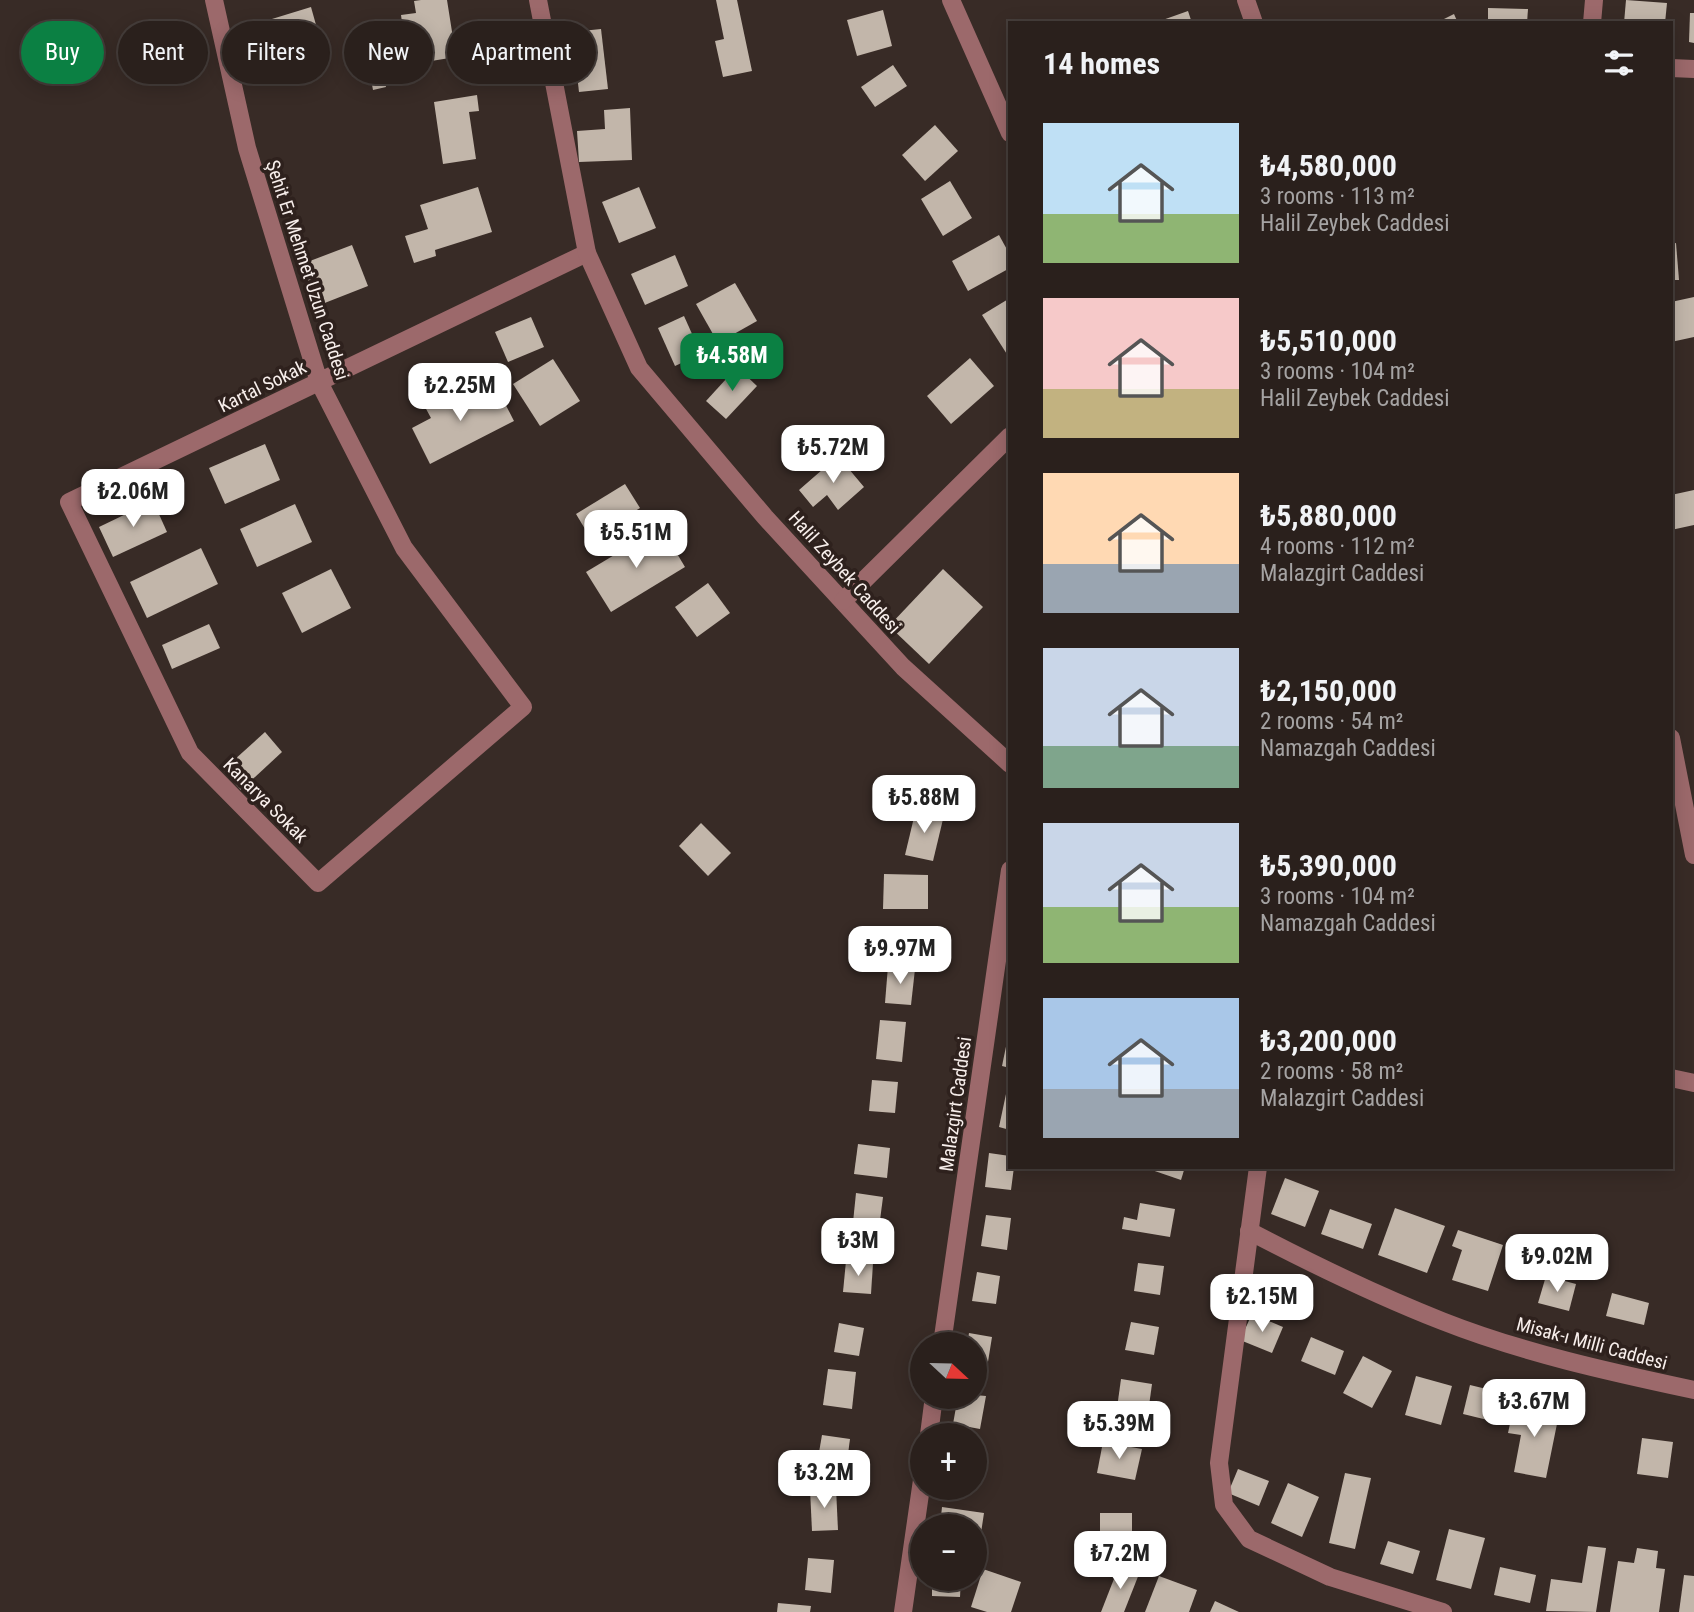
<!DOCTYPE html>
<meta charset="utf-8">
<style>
body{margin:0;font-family:"Roboto Condensed",sans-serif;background:#322825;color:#f1f3f6;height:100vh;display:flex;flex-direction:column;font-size:26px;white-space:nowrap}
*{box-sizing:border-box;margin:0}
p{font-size:23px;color:#a5a3a3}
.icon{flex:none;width:38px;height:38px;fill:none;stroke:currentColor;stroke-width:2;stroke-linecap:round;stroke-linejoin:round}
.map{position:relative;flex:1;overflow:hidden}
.sheet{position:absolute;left:1008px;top:21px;width:665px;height:1148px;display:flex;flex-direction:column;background:#2a201c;border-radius:0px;box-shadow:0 4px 18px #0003,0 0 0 2px #463e3b}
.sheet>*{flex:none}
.top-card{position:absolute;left:21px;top:21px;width:665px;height:63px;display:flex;gap:14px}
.needle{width:46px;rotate:112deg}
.buttons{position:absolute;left:910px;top:1332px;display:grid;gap:14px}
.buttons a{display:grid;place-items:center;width:77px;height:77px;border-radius:50%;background:#2a201c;box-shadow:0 4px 18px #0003,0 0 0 2px #463e3b;font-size:35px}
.price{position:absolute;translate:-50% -60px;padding:0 16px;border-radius:14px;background:#fff;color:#222;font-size:23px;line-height:46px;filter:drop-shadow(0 2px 4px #0008)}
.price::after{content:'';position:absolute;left:50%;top:42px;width:21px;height:16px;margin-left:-10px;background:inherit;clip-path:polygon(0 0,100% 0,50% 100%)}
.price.current{background:#0b8043;color:#fff}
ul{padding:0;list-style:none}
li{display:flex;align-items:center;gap:21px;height:175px;padding:0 35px}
li span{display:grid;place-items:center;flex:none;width:196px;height:140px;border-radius:0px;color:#555}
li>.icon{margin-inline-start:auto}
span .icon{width:84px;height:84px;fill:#fffc;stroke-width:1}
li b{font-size:30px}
h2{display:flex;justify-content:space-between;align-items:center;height:84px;padding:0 35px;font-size:30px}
.pill{padding:0 24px;border-radius:32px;background:#2a201c;box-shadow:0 4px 18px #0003,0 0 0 2px #463e3b;font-size:24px;line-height:63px}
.pill.current{background:#0b8043;color:#fff}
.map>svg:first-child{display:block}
.building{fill:#c2b6aa}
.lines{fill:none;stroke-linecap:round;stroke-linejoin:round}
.minor{stroke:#9c696b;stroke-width:18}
.labels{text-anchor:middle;stroke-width:7;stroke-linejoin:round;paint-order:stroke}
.street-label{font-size:19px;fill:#f8efec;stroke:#2e211d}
</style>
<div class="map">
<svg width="1694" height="1612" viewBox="0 0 1694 1612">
<rect width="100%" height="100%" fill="#382b26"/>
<g class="building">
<path d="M 421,0 L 447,0 L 456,57 L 425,62 L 421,35 L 404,37 L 401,15 L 416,13 L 414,1 Z"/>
<path d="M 716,0 L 737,0 L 752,71 L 723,77 L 715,41 L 724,39 Z"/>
<path d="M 1626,0 L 1667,3 L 1665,23 L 1624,23 Z"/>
<path d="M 311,7 L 318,32 L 257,51 L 249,26 Z"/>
<path d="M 1488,8 L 1528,9 L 1527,23 L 1488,23 Z"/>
<path d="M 883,10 L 892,46 L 857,56 L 847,20 Z"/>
<path d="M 1188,11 L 1192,23 L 1157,23 L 1157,22 Z"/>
<path d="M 1690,13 L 1694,13 L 1694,43 L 1689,42 Z"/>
<path d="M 1454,14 L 1458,23 L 1436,23 Z"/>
<path d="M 601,29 L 608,89 L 579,92 L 572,32 Z"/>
<path d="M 376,41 L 386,87 L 373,90 L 364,43 Z"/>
<path d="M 893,65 L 907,86 L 875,107 L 861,87 Z"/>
<path d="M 477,95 L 479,111 L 469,112 L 476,159 L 443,164 L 434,102 Z"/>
<path d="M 630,108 L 632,160 L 579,162 L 577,131 L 605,129 L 604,110 Z"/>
<path d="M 935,125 L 958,151 L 925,181 L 902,155 Z"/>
<path d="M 950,181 L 972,218 L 943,236 L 921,199 Z"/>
<path d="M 478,187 L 492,232 L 435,250 L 436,256 L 414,263 L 405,236 L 428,229 L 420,205 Z"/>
<path d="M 639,187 L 656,228 L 619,243 L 602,202 Z"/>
<path d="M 999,235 L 1010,255 L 1010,268 L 968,291 L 952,261 Z"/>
<path d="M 1676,243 L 1679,280 L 1671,280 L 1671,244 Z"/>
<path d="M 352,245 L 368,286 L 317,306 L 302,264 Z"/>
<path d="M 675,255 L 688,286 L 645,305 L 631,274 Z"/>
<path d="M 735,283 L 757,321 L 718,343 L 696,304 Z"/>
<path d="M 1694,297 L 1694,337 L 1671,342 L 1671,302 Z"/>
<path d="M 1010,298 L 1010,359 L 982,315 Z"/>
<path d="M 684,316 L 701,354 L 675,366 L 658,328 Z"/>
<path d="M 531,317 L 544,347 L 508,362 L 495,332 Z"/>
<path d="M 970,358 L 994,386 L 951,424 L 927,396 Z"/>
<path d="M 553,359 L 580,401 L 540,426 L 513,384 Z"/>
<path d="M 737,367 L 757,386 L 726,419 L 706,401 Z"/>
<path d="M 497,388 L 514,421 L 430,464 L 412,428 L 431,418 L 425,407 L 460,389 L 467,403 Z"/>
<path d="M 265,444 L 280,480 L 225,504 L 209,468 Z"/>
<path d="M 838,456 L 864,487 L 838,510 L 827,495 L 813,507 L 799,490 Z"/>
<path d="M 625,484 L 640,508 L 591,539 L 576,514 Z"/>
<path d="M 1694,490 L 1694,525 L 1671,530 L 1671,495 Z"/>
<path d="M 153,501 L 167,532 L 113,557 L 99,527 Z"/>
<path d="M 295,504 L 312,542 L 257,567 L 240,529 Z"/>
<path d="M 661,527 L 685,567 L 611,612 L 586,572 Z"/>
<path d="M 201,548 L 218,584 L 147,618 L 130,582 Z"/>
<path d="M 331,569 L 351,608 L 302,633 L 282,593 Z"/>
<path d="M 943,569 L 983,607 L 929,664 L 889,626 Z"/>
<path d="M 708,583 L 730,613 L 697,637 L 675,607 Z"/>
<path d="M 209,624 L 220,648 L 172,669 L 162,645 Z"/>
<path d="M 265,732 L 282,752 L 241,790 L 223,770 Z"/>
<path d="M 916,809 L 944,815 L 933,861 L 905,855 Z"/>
<path d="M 701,823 L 731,853 L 708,876 L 679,846 Z"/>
<path d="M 884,874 L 928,875 L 928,909 L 883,909 Z"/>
<path d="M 888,966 L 915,969 L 911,1005 L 885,1003 Z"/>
<path d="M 880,1020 L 906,1022 L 902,1062 L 876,1059 Z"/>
<path d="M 1009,1032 L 1010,1032 L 1010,1068 L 1002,1066 Z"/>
<path d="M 872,1080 L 898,1082 L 895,1113 L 869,1111 Z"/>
<path d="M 1006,1094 L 1010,1095 L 1010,1130 L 999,1127 Z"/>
<path d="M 858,1144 L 890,1148 L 887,1178 L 854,1174 Z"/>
<path d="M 989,1153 L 1010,1156 L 1010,1167 L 1014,1167 L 1011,1190 L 985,1187 Z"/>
<path d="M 1143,1167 L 1185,1167 L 1181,1180 Z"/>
<path d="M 1285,1178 L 1319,1191 L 1305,1227 L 1271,1214 Z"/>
<path d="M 856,1193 L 883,1197 L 878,1236 L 852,1232 Z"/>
<path d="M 1140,1203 L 1175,1209 L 1170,1237 L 1122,1229 L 1124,1217 L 1137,1220 Z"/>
<path d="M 1395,1208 L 1445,1226 L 1427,1273 L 1378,1255 Z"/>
<path d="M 1330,1209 L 1372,1224 L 1363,1249 L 1321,1234 Z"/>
<path d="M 986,1215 L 1011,1218 L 1007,1250 L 981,1246 Z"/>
<path d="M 1458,1230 L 1503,1245 L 1488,1291 L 1452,1280 L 1462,1250 L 1452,1246 Z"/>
<path d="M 846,1261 L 873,1263 L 871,1294 L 843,1292 Z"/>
<path d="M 1138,1263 L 1164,1266 L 1160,1295 L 1134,1291 Z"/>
<path d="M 977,1272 L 1000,1276 L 996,1304 L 972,1301 Z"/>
<path d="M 1546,1276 L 1576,1284 L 1569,1311 L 1538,1303 Z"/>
<path d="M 1612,1293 L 1649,1303 L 1644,1325 L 1606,1316 Z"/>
<path d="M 1252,1314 L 1283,1327 L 1272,1353 L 1240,1340 Z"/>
<path d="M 1131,1322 L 1159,1327 L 1154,1355 L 1125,1350 Z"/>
<path d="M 839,1323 L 864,1328 L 859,1356 L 834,1352 Z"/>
<path d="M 969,1333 L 992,1337 L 987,1368 L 975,1366 L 975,1344 L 967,1344 Z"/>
<path d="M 1311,1337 L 1344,1351 L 1335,1375 L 1301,1361 Z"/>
<path d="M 1363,1356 L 1392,1371 L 1372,1408 L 1343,1393 Z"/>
<path d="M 828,1369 L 856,1372 L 852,1409 L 823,1405 Z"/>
<path d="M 1416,1376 L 1452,1386 L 1441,1425 L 1405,1415 Z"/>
<path d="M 1121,1379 L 1152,1384 L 1148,1413 L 1117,1408 Z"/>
<path d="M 1470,1385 L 1507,1394 L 1500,1423 L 1463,1414 Z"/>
<path d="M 975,1395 L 986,1396 L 980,1429 L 953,1424 L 958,1396 L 975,1396 Z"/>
<path d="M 1514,1405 L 1559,1414 L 1546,1478 L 1514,1472 L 1521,1435 L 1508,1433 Z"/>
<path d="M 822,1435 L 850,1439 L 846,1469 L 817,1464 Z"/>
<path d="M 1642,1438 L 1673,1442 L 1668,1478 L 1637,1474 Z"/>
<path d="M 1103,1442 L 1142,1449 L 1135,1480 L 1097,1473 Z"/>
<path d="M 1238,1469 L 1269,1481 L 1259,1506 L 1228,1493 Z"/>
<path d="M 1345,1473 L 1371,1478 L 1355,1549 L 1329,1543 Z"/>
<path d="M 1288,1483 L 1319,1497 L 1302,1537 L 1271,1523 Z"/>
<path d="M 836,1488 L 838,1530 L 812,1531 L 810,1489 Z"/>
<path d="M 942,1507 L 984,1513 L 981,1533 L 975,1532 L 975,1526 L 940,1526 Z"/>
<path d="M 1100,1513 L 1132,1513 L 1132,1548 L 1100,1549 Z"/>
<path d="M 1449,1529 L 1485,1538 L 1471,1589 L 1436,1580 Z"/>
<path d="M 1388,1541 L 1420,1551 L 1413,1574 L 1380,1564 Z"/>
<path d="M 1588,1546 L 1606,1548 L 1596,1612 L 1546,1611 L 1551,1579 L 1582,1583 Z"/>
<path d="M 1637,1548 L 1658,1551 L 1656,1568 L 1665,1569 L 1659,1612 L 1610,1612 L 1618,1561 L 1634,1563 Z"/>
<path d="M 808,1558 L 834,1560 L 831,1593 L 805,1590 Z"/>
<path d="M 1119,1566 L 1139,1574 L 1124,1612 L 1101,1612 Z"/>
<path d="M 1500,1567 L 1536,1575 L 1530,1603 L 1494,1595 Z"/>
<path d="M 983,1569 L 1021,1582 L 1011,1612 L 987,1612 L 971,1607 Z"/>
<path d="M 1684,1575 L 1694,1576 L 1694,1612 L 1679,1612 Z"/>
<path d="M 1159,1576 L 1197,1590 L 1189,1612 L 1145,1612 Z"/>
<path d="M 932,1578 L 961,1578 L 960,1597 L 932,1596 Z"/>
<path d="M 1215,1601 L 1239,1612 L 1210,1612 Z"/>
<path d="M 778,1603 L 811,1606 L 810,1612 L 777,1612 Z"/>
</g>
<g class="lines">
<g class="minor">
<path d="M 214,0 L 247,148 L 319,382 L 404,548 L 523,707 L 318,883 L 190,753 L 69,502 L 587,253"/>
<path d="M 538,0 L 587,253 L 639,368 L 765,517 L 903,667 L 1010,764"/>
<path d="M 951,0 L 1010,133"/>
<path d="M 1246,0 L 1254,23"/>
<path d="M 1592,23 L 1594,0"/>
<path d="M 1671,68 L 1694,69"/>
<path d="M 843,601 L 1010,436"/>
<path d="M 1671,738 L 1694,855"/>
<path d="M 1671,1078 L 1694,1083"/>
<path d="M 1258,1167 L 1219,1463 L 1224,1505 L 1249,1539 L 1330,1577 L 1443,1612"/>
<path d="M 1249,1231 C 1312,1264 1376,1295 1442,1321 C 1523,1353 1610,1372 1694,1390"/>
<path d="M 942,1344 L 1010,870"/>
<path d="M 929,1435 L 934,1396"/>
<path d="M 903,1612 L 922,1480"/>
</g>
</g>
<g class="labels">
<g class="street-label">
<text transform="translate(308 270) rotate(72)" y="7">Şehit Er Mehmet Uzun Caddesi</text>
<text transform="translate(262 386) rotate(-26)" y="7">Kartal Sokak</text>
<text transform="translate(845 572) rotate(48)" y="7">Halil Zeybek Caddesi</text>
<text transform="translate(266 800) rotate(45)" y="7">Kanarya Sokak</text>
<text transform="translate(955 1104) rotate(-82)" y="7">Malazgirt Caddesi</text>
<text transform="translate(1592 1343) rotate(15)" y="7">Misak-ı Milli Caddesi</text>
</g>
</g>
</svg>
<div class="buttons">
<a><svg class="needle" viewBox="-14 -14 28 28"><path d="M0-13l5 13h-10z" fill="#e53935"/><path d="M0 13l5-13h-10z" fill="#a5a3a3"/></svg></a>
<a>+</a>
<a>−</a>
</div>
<b class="price current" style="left:732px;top:393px">₺4.58M</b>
<b class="price" style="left:460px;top:423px">₺2.25M</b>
<b class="price" style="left:833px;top:485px">₺5.72M</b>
<b class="price" style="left:133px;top:529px">₺2.06M</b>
<b class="price" style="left:636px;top:570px">₺5.51M</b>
<b class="price" style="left:924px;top:835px">₺5.88M</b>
<b class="price" style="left:900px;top:986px">₺9.97M</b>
<b class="price" style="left:858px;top:1278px">₺3M</b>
<b class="price" style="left:1557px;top:1294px">₺9.02M</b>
<b class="price" style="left:1262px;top:1334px">₺2.15M</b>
<b class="price" style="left:1534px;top:1439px">₺3.67M</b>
<b class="price" style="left:1119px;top:1461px">₺5.39M</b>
<b class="price" style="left:824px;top:1510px">₺3.2M</b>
<b class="price" style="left:1120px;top:1591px">₺7.2M</b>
<div class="top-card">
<a class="pill current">Buy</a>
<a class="pill">Rent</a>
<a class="pill">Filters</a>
<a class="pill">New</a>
<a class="pill">Apartment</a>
</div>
<section class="sheet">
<h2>14 homes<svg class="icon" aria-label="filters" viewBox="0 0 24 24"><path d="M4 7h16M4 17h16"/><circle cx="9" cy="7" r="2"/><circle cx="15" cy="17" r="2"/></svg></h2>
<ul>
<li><span style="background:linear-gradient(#bfe0f5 65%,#8fb573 0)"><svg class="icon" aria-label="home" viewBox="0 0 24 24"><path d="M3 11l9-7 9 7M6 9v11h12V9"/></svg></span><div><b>₺4,580,000</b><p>3 rooms · 113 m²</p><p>Halil Zeybek Caddesi</p></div></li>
<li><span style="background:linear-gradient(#f6c9c9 65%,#c2b280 0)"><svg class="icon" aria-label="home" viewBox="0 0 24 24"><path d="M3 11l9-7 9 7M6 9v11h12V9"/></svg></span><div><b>₺5,510,000</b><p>3 rooms · 104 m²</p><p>Halil Zeybek Caddesi</p></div></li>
<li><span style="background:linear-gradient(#ffd9b3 65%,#9aa5b1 0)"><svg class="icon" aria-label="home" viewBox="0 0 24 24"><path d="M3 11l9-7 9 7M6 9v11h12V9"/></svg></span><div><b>₺5,880,000</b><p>4 rooms · 112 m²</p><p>Malazgirt Caddesi</p></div></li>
<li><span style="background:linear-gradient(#c9d6e8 70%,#7fa58c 0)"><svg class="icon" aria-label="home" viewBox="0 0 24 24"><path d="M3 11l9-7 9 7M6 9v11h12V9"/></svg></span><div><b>₺2,150,000</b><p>2 rooms · 54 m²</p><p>Namazgah Caddesi</p></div></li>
<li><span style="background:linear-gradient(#c9d6e8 60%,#8fb573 0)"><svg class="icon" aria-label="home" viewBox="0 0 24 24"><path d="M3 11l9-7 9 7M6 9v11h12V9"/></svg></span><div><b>₺5,390,000</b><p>3 rooms · 104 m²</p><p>Namazgah Caddesi</p></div></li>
<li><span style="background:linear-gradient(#a9c7e8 65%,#9aa5b1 0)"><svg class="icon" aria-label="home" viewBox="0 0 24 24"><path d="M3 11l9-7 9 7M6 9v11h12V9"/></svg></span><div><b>₺3,200,000</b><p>2 rooms · 58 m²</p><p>Malazgirt Caddesi</p></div></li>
</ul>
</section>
</div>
